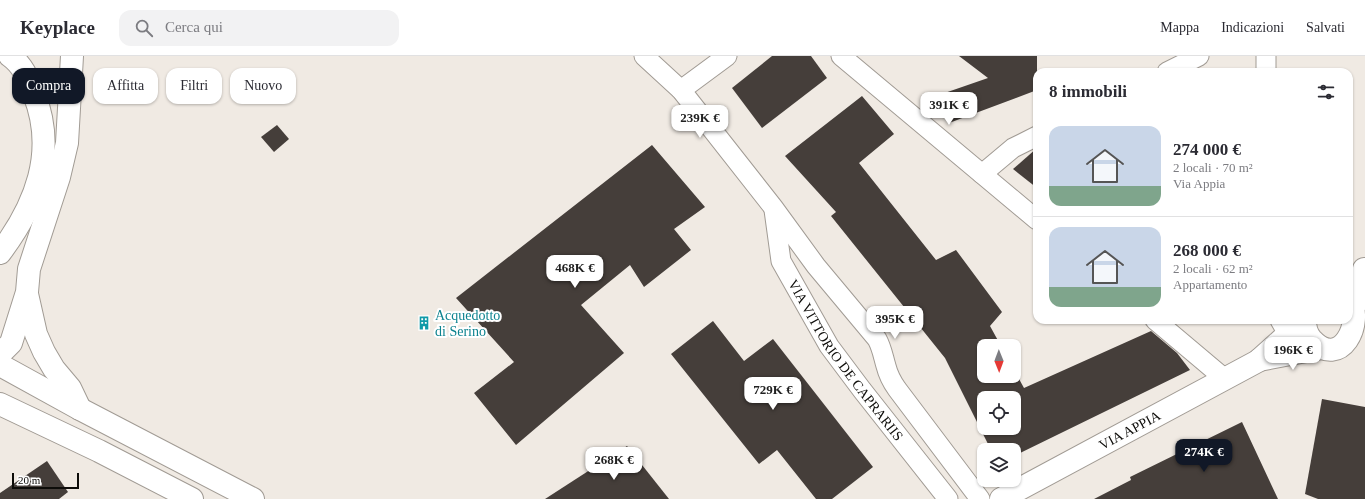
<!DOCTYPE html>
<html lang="it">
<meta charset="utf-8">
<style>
body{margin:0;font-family:Georgia,serif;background:#f2f2f3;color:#2b2b33;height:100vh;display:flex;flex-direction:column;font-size:15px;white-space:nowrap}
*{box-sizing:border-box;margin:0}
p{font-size:13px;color:#7c7c81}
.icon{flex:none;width:22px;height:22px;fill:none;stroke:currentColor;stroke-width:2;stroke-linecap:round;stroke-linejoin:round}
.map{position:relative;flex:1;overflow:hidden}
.details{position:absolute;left:1033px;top:12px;width:320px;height:256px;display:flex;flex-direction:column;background:#fff;border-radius:12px;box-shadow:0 1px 3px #0004}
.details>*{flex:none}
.banner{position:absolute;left:12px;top:12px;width:380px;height:36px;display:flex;gap:8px}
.needle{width:26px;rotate:179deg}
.controls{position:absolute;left:977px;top:283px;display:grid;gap:8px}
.controls a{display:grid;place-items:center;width:44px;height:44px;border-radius:8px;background:#fff;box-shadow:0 1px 3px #0004;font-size:20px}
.scale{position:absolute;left:12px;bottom:10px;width:67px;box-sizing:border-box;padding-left:4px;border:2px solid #0d0c09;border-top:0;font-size:11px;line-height:14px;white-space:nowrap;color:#0d0c09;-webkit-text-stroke:3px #fff;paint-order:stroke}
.price{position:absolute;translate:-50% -34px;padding:0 9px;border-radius:8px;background:#fff;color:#222;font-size:13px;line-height:26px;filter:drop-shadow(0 1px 2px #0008)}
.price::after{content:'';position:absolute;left:50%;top:24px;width:12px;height:9px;margin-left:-6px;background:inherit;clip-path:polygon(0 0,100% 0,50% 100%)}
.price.selected{background:#111827;color:#fff}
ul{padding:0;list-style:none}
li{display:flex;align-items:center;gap:12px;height:100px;padding:0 16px}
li+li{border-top:1px solid #e1e1e2}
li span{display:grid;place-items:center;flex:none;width:112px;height:80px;border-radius:12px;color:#555}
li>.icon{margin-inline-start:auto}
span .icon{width:48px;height:48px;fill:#fffc;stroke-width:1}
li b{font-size:17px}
h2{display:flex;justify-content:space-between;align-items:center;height:48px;padding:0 16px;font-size:17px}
.chip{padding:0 14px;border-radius:12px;background:#fff;box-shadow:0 1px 3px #0004;font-size:14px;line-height:36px}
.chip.selected{background:#111827;color:#fff}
header{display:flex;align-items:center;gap:24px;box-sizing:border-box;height:56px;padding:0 20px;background:#fff;border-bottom:1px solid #e1e1e2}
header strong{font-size:19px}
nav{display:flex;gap:22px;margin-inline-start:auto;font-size:14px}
.search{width:280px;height:36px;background:#f2f2f3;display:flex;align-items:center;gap:10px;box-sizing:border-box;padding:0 14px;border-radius:12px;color:#7c7c81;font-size:15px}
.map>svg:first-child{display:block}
.building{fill:#453e3a;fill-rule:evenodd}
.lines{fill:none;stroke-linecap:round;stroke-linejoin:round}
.minor-casing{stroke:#a19b94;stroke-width:21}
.tertiary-casing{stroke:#a19b94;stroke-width:24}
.motorway-casing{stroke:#a19b94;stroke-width:24}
.minor{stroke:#fff;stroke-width:19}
.tertiary{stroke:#fff;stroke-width:22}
.motorway{stroke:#fff;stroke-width:22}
.labels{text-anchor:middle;stroke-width:4;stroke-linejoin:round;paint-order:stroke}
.culture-label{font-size:14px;fill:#0d838f;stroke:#fff;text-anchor:start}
.street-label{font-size:14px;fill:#0d0c09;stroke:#fff}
</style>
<header>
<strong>Keyplace</strong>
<div class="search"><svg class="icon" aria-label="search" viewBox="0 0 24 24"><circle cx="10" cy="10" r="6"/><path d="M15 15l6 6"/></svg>Cerca qui</div>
<nav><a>Mappa</a><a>Indicazioni</a><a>Salvati</a></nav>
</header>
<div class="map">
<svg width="1365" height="443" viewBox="0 0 1365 443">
<rect width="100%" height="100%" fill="#f0eae3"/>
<g class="building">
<path d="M 772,0 L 811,0 L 827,22 L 762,72 L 732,32 Z"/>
<path d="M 959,0 L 1037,0 L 1037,34 L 949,67 L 936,40 L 988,22 Z"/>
<path d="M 862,40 L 894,78 L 859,107 L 936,204 L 956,194 L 1002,256 L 990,270 L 1001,290 L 984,290 L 984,320 L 1014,320 L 1014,314 L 1024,332 L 1151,275 L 1177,297 L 1190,314 L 1014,400 L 1014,394 L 991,394 L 945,302 L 831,160 L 836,156 L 785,100 ZM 984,342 L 1014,342 L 1014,372 L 984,372 Z"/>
<path d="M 277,69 L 289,83 L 274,96 L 261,81 Z"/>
<path d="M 652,89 L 705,151 L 674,173 L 691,194 L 644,231 L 630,209 L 581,249 L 624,297 L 516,389 L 474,337 L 514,306 L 456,242 Z"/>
<path d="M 1037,92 L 1037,132 L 1013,113 Z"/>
<path d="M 713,265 L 744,305 L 773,283 L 873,411 L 832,443 L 816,443 L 777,394 L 759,408 L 671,298 Z"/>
<path d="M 1322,343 L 1365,351 L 1365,443 L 1318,443 L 1305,438 Z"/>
<path d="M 1242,366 L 1278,443 L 1094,443 L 1131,424 L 1130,421 Z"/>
<path d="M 627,390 L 669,443 L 545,443 Z"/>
<path d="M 47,405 L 68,436 L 59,443 L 0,443 L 0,437 Z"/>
</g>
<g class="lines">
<g class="minor-casing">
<g id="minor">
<path d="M 644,0 L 681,34 L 773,151 L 816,210 L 877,283 C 882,292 883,300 886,310 C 888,318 892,326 897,333 L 980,443"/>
<path d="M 841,0 L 1037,164"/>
<path d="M 1266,0 L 1266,16"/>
<path d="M 1167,16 L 1199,0"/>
<path d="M 681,34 L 727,0"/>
<path d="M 982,118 L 1013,92 L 1037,80"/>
<path id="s1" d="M 774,154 L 781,205 L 829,290 L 862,334 L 948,443"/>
<path d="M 1155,264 L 1225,323"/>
<path d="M 1280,264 L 1288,278"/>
</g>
</g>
<g class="tertiary-casing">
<g id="tertiary">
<path d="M 1356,247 L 1364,213"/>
<path d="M 1305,264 C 1305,271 1307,279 1312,284 C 1340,314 1365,268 1349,241"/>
<path d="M 1259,304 L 1322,292"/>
<path id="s2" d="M 1001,443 L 1258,305 L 1288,278 L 1305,266"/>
</g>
</g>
<g class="motorway-casing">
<g id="motorway">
<path d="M 0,197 C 36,149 57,96 34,38 C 28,23 23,9 10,0"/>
<path d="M 27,238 L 36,278 L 44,296 L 54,313 L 70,332 L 80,353"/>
<path d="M 0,298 L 11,287 L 27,236 L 29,213 L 59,121 L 67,87 L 72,0"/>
<path d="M 0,309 L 80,353 L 253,443"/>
<path d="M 0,348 L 99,395 L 192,443"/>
</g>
</g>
<use href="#minor" class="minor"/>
<use href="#tertiary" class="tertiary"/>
<use href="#motorway" class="motorway"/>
</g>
<defs>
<g id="building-bare" transform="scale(1.08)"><path d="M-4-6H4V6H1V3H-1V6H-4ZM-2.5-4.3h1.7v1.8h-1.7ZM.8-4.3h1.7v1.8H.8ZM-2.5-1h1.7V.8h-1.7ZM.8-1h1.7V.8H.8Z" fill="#0f9aa8" stroke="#fff" stroke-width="2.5" paint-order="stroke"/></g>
</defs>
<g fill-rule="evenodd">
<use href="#building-bare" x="424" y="267"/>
</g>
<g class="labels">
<g class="culture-label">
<text x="435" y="264">Acquedotto<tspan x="435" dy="16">di Serino</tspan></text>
</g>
<g class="street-label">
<text dy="5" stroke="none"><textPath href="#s1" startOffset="170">VIA VITTORIO DE CAPRARIIS</textPath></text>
<text dy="5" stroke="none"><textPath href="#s2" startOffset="146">VIA APPIA</textPath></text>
</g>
</g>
</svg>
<div class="controls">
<a><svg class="needle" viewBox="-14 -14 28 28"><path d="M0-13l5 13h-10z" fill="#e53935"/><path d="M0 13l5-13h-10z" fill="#7c7c81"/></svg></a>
<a><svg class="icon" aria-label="locate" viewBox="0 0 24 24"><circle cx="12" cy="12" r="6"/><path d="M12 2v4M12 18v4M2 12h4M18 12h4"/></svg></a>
<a><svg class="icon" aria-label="layers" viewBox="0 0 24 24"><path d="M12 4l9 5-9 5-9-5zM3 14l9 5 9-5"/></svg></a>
</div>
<div class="scale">20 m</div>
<b class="price" style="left:949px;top:70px">391K €</b>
<b class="price" style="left:700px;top:83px">239K €</b>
<b class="price" style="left:575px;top:233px">468K €</b>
<b class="price" style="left:895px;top:284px">395K €</b>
<b class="price" style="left:1293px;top:315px">196K €</b>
<b class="price" style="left:773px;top:355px">729K €</b>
<b class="price selected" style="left:1204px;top:417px">274K €</b>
<b class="price" style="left:614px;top:425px">268K €</b>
<div class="banner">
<a class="chip selected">Compra</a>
<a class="chip">Affitta</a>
<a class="chip">Filtri</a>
<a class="chip">Nuovo</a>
</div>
<section class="details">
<h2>8 immobili<svg class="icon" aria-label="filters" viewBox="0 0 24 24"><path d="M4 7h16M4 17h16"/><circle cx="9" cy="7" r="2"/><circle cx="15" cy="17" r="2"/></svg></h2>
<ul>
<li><span style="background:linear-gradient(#c9d6e8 75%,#7fa58c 0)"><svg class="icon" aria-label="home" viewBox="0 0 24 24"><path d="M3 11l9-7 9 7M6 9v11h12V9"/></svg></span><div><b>274 000 €</b><p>2 locali · 70 m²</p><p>Via Appia</p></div></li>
<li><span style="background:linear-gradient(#c9d6e8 75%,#7fa58c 0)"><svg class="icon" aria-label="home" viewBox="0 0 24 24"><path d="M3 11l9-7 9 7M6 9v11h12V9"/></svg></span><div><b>268 000 €</b><p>2 locali · 62 m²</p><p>Appartamento</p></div></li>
</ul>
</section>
</div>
